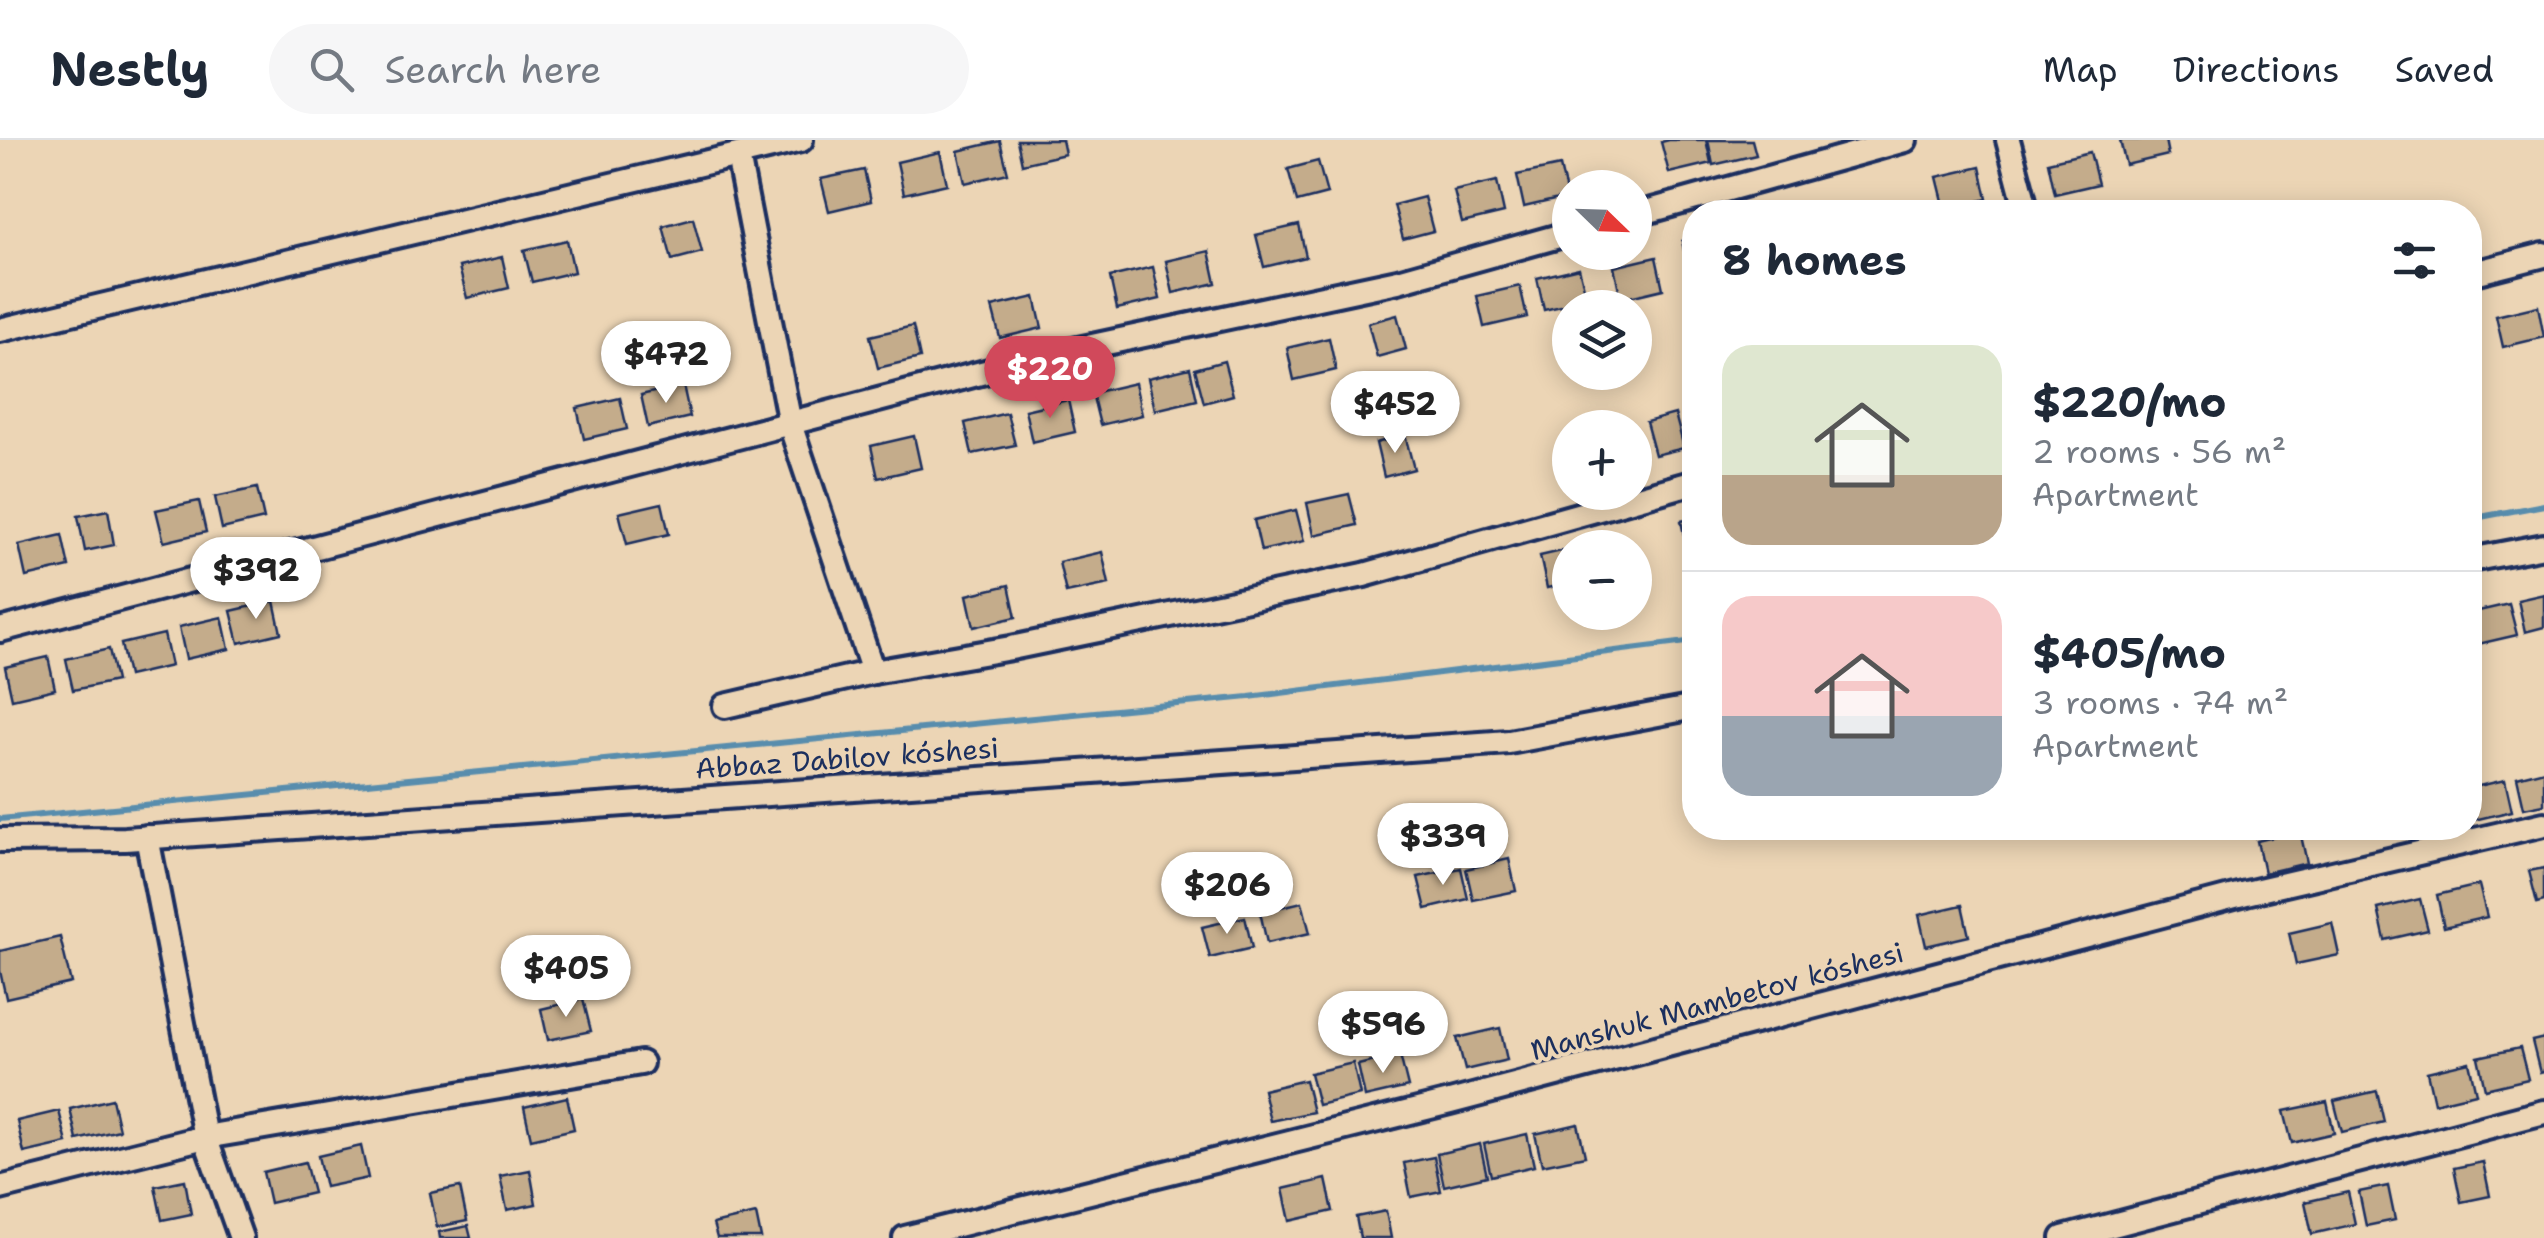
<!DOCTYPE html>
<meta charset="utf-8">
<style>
body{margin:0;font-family:"Shantell Sans",sans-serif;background:#f6f6f7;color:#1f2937;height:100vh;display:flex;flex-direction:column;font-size:38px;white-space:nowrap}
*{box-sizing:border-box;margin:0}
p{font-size:32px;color:#747a83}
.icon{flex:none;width:55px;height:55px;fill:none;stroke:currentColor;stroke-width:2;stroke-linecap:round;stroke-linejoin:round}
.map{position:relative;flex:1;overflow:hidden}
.sheet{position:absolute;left:1682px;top:60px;width:800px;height:640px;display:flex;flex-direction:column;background:#fff;border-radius:40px;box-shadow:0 5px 25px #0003}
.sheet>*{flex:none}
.needle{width:65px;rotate:113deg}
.fabs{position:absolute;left:1552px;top:30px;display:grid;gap:20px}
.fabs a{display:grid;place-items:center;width:100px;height:100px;border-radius:50%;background:#fff;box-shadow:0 5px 25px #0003;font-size:50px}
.price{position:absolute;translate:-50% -85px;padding:0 22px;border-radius:35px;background:#fff;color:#222;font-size:32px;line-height:65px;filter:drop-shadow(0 2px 5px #0008)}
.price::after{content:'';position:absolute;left:50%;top:60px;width:30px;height:22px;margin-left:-15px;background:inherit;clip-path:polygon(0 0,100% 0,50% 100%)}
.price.current{background:#d1495b;color:#fff}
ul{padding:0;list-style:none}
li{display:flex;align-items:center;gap:30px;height:250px;padding:0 40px}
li+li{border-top:2px solid #e0e1e3}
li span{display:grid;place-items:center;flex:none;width:280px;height:200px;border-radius:30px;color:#555}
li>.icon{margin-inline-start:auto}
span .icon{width:120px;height:120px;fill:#fffc;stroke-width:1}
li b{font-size:42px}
h2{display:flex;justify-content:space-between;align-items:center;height:120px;padding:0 40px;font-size:42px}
header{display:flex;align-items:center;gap:60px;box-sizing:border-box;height:140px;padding:0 50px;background:#fff;border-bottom:2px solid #e0e1e3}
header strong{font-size:48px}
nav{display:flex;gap:55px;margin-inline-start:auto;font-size:35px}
.search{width:700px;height:90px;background:#f6f6f7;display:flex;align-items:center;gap:25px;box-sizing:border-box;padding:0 35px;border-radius:55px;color:#747a83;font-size:38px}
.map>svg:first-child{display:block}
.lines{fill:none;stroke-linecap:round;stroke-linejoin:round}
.stream{stroke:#588dad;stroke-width:6}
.building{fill:#c4ac8b;stroke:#1b2f5e;stroke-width:2.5}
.minor-casing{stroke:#1b2f5e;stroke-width:30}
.minor{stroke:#ecd5b5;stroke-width:22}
.labels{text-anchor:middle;stroke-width:8;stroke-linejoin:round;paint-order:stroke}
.street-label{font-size:28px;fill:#1b2f5e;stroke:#ecd5b5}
</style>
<header>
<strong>Nestly</strong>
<div class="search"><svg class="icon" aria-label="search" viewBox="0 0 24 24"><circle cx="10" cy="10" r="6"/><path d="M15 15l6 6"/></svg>Search here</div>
<nav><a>Map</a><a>Directions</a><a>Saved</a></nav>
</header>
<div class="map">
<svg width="2544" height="1098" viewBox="0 0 2544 1098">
<rect width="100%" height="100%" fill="#ecd5b5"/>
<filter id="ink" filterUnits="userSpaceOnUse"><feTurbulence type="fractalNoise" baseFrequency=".01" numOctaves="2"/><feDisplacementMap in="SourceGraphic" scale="20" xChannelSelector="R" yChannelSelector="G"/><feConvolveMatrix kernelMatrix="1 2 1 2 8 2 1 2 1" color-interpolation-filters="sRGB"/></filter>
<g filter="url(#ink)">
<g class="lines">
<g class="stream">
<path d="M 2470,379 L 2544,365"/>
<path d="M 0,679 L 1249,557 L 1695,501"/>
</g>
</g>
<g class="building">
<path d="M 1017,0 L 1062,0 L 1065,14 L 1022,24 Z"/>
<path d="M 1669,0 L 1706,0 L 1711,23 L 1669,33 L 1661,2 Z"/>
<path d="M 1708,0 L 1752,0 L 1756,15 L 1713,25 Z"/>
<path d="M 2120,0 L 2165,0 L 2168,15 L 2126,25 Z"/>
<path d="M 1000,1 L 1008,33 L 965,43 L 958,11 Z"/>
<path d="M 940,12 L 947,44 L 904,54 L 897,22 Z"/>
<path d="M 2090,12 L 2098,44 L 2055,54 L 2048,22 Z"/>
<path d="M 1318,21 L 1327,54 L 1297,62 L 1288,29 Z"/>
<path d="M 1560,26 L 1567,57 L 1524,67 L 1517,35 Z"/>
<path d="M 1980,27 L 1987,59 L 1945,69 L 1937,37 Z"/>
<path d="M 864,30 L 871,61 L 829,71 L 821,39 Z"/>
<path d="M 1497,41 L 1504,73 L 1462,83 L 1454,51 Z"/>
<path d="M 1424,57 L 1433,91 L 1403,99 L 1394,65 Z"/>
<path d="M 693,78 L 702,112 L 672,120 L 663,86 Z"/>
<path d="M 1299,85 L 1306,117 L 1264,127 L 1256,95 Z"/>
<path d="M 1695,98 L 1695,132 L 1689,133 L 1682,101 Z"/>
<path d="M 567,100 L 574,132 L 532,142 L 524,110 Z"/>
<path d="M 1209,111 L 1216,143 L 1173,153 L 1166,121 Z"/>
<path d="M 502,117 L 509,148 L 467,158 L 459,127 Z"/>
<path d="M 1656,117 L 1663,149 L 1621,159 L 1614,127 Z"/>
<path d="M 1153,127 L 1160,159 L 1117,169 L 1110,137 Z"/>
<path d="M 1579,128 L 1587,160 L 1544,170 L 1537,138 Z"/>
<path d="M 1520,146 L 1527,177 L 1484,187 L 1477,156 Z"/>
<path d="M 1035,157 L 1042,188 L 1000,198 L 992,167 Z"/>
<path d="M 2538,166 L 2544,197 L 2503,207 L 2496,176 Z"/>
<path d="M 1397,175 L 1406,209 L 1377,217 L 1368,183 Z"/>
<path d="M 913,186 L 920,218 L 878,228 L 870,196 Z"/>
<path d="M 1329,198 L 1336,230 L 1294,240 L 1287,208 Z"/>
<path d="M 1224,221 L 1233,255 L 1204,263 L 1195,229 Z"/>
<path d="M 1190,228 L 1197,260 L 1155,270 L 1148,238 Z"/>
<path d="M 1135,243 L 1142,275 L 1100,285 L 1092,253 Z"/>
<path d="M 683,245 L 690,277 L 648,287 L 641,255 Z"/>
<path d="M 620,258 L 627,289 L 584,299 L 577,268 Z"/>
<path d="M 1068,260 L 1075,292 L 1032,302 L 1025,270 Z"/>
<path d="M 1007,273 L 1015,305 L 972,314 L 965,283 Z"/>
<path d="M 1675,274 L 1684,308 L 1655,315 L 1646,282 Z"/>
<path d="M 1405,295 L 1414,329 L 1384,337 L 1376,303 Z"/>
<path d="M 914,296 L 921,328 L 878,338 L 871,306 Z"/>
<path d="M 257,348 L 264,379 L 222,389 L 215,357 Z"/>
<path d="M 1349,354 L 1357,385 L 1314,395 L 1307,363 Z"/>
<path d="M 199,361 L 206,392 L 164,402 L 156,370 Z"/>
<path d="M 662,363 L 669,394 L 627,404 L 619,373 Z"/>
<path d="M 108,370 L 114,405 L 85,411 L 78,376 Z"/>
<path d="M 1296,370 L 1304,401 L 1261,411 L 1254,380 Z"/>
<path d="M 1695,378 L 1695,411 L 1688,413 L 1681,381 Z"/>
<path d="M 62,395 L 69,427 L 26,437 L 19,405 Z"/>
<path d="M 1570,409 L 1570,443 L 1547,448 L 1540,416 Z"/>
<path d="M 1102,412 L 1109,444 L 1066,453 L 1059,422 Z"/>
<path d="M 1009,445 L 1016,477 L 974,487 L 967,455 Z"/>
<path d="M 2544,454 L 2544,487 L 2525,492 L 2518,460 Z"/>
<path d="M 274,461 L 281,493 L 239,503 L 231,471 Z"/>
<path d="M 2509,464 L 2517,495 L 2474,505 L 2470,473 Z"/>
<path d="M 222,477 L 229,509 L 186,519 L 179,487 Z"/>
<path d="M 164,494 L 171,526 L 128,536 L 121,504 Z"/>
<path d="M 109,509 L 116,541 L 73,550 L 66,519 Z"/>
<path d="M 48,517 L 55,549 L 12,559 L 5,527 Z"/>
<path d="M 2544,630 L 2544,664 L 2524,668 L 2517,637 Z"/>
<path d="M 2505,640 L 2512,671 L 2470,681 L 2470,648 Z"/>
<path d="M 2300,691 L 2307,723 L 2264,733 L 2257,701 Z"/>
<path d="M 1509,719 L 1516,751 L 1473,760 L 1466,729 Z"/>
<path d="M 1461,728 L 1468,759 L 1426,769 L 1418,737 Z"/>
<path d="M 2544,728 L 2544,761 L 2537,763 L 2529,731 Z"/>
<path d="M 2479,745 L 2487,777 L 2444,787 L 2437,755 Z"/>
<path d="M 2420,759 L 2428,790 L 2385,800 L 2378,769 Z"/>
<path d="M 1302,762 L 1310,793 L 1267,803 L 1260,772 Z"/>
<path d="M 1962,765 L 1969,796 L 1926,806 L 1919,775 Z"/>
<path d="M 1245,777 L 1252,808 L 1210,818 L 1202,787 Z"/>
<path d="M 2332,783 L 2339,815 L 2296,824 L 2289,793 Z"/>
<path d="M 60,797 L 71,843 L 6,858 L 0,831 L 0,811 Z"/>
<path d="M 583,859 L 591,891 L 548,900 L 541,869 Z"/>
<path d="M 1500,888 L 1507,920 L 1465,930 L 1457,898 Z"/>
<path d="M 2544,898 L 2544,932 L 2540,933 L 2532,901 Z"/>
<path d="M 2520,908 L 2528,939 L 2485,949 L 2478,917 Z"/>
<path d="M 1400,915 L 1408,947 L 1365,957 L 1358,925 Z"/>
<path d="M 2469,922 L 2476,953 L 2434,963 L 2427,932 Z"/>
<path d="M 1353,923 L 1360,955 L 1318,965 L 1310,933 Z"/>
<path d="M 1305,940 L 1313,972 L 1270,981 L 1263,950 Z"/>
<path d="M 2377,951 L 2384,982 L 2342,992 L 2334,961 Z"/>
<path d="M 567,957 L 574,989 L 531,999 L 524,967 Z"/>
<path d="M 112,959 L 119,990 L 77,1000 L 70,969 Z"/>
<path d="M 2327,962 L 2334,993 L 2292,1003 L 2284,971 Z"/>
<path d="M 59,971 L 67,1003 L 24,1013 L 17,981 Z"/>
<path d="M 1578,984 L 1585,1016 L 1542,1025 L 1535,994 Z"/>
<path d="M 1527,994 L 1534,1026 L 1491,1036 L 1484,1004 Z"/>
<path d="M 1480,1004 L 1487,1036 L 1444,1046 L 1437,1014 Z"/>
<path d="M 361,1006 L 368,1038 L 325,1047 L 318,1016 Z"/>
<path d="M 1434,1017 L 1441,1051 L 1411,1057 L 1404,1023 Z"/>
<path d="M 305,1022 L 313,1053 L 270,1063 L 263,1032 Z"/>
<path d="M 2483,1022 L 2490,1056 L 2461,1062 L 2454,1028 Z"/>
<path d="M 530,1030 L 536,1064 L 507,1070 L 500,1036 Z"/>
<path d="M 1326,1039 L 1333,1071 L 1290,1081 L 1283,1049 Z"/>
<path d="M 185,1040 L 191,1074 L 162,1080 L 155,1046 Z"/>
<path d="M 2388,1046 L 2395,1080 L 2366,1086 L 2359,1052 Z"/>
<path d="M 460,1047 L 467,1081 L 437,1087 L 430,1053 Z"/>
<path d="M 2348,1052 L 2355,1084 L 2312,1094 L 2305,1062 Z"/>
<path d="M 1386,1071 L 1391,1098 L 1360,1098 L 1356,1077 Z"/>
<path d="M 756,1074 L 761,1098 L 717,1098 L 713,1084 Z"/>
<path d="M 468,1086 L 471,1098 L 440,1098 L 439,1092 Z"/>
</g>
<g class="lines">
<g class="minor-casing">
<g id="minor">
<path d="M 2008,0 L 2027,72"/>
<path d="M 738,16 L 790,284 L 873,532"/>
<path d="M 1635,75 L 1905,0"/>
<path d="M 2470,134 L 2544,115"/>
<path d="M 0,190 L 801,0"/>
<path d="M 2470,420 L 2544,406"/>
<path d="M 0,490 L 1050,215 L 1398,141 L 1570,93"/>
<path d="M 725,566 L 873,532 L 1011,508 L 1364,435 L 1695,342"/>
<path d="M 147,697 L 205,997 L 241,1098"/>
<path d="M 0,700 L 125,699 L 1509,602 L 1695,567"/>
<path d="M 0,1048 L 205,997 L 641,923"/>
<path d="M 905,1098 L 1450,962 L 2246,753 L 2544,684"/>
<path d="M 2063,1098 L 2544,972"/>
</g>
</g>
<use href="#minor" class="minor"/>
</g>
</g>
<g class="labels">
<g class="street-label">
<text transform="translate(847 618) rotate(-4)" y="10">Abbaz Dabilov kóshesi</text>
<text transform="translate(1717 861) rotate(-15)" y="10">Manshuk Mambetov kóshesi</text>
</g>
</g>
</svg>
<div class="fabs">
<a><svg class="needle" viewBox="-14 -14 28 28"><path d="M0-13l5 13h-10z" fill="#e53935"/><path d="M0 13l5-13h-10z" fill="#747a83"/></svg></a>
<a><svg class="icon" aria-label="layers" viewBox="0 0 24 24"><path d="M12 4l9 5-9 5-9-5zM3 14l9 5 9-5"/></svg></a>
<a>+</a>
<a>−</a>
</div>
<b class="price" style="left:666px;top:266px">$472</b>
<b class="price current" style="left:1050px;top:281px">$220</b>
<b class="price" style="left:1395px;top:316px">$452</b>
<b class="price" style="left:256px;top:482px">$392</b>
<b class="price" style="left:1443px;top:748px">$339</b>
<b class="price" style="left:1227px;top:797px">$206</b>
<b class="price" style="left:566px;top:880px">$405</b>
<b class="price" style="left:1383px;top:936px">$596</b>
<section class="sheet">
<h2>8 homes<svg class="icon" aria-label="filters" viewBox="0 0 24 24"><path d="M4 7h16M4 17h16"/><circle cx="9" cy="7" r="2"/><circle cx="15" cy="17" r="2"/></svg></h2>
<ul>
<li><span style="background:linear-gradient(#dfe7d0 65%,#b9a48a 0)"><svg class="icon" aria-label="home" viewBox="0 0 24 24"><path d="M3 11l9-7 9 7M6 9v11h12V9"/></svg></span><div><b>$220/mo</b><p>2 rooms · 56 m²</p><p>Apartment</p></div></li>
<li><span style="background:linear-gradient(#f6c9c9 60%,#9aa5b1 0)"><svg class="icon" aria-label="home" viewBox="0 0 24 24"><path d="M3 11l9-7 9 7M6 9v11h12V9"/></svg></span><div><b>$405/mo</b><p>3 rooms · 74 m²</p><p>Apartment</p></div></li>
</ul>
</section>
</div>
